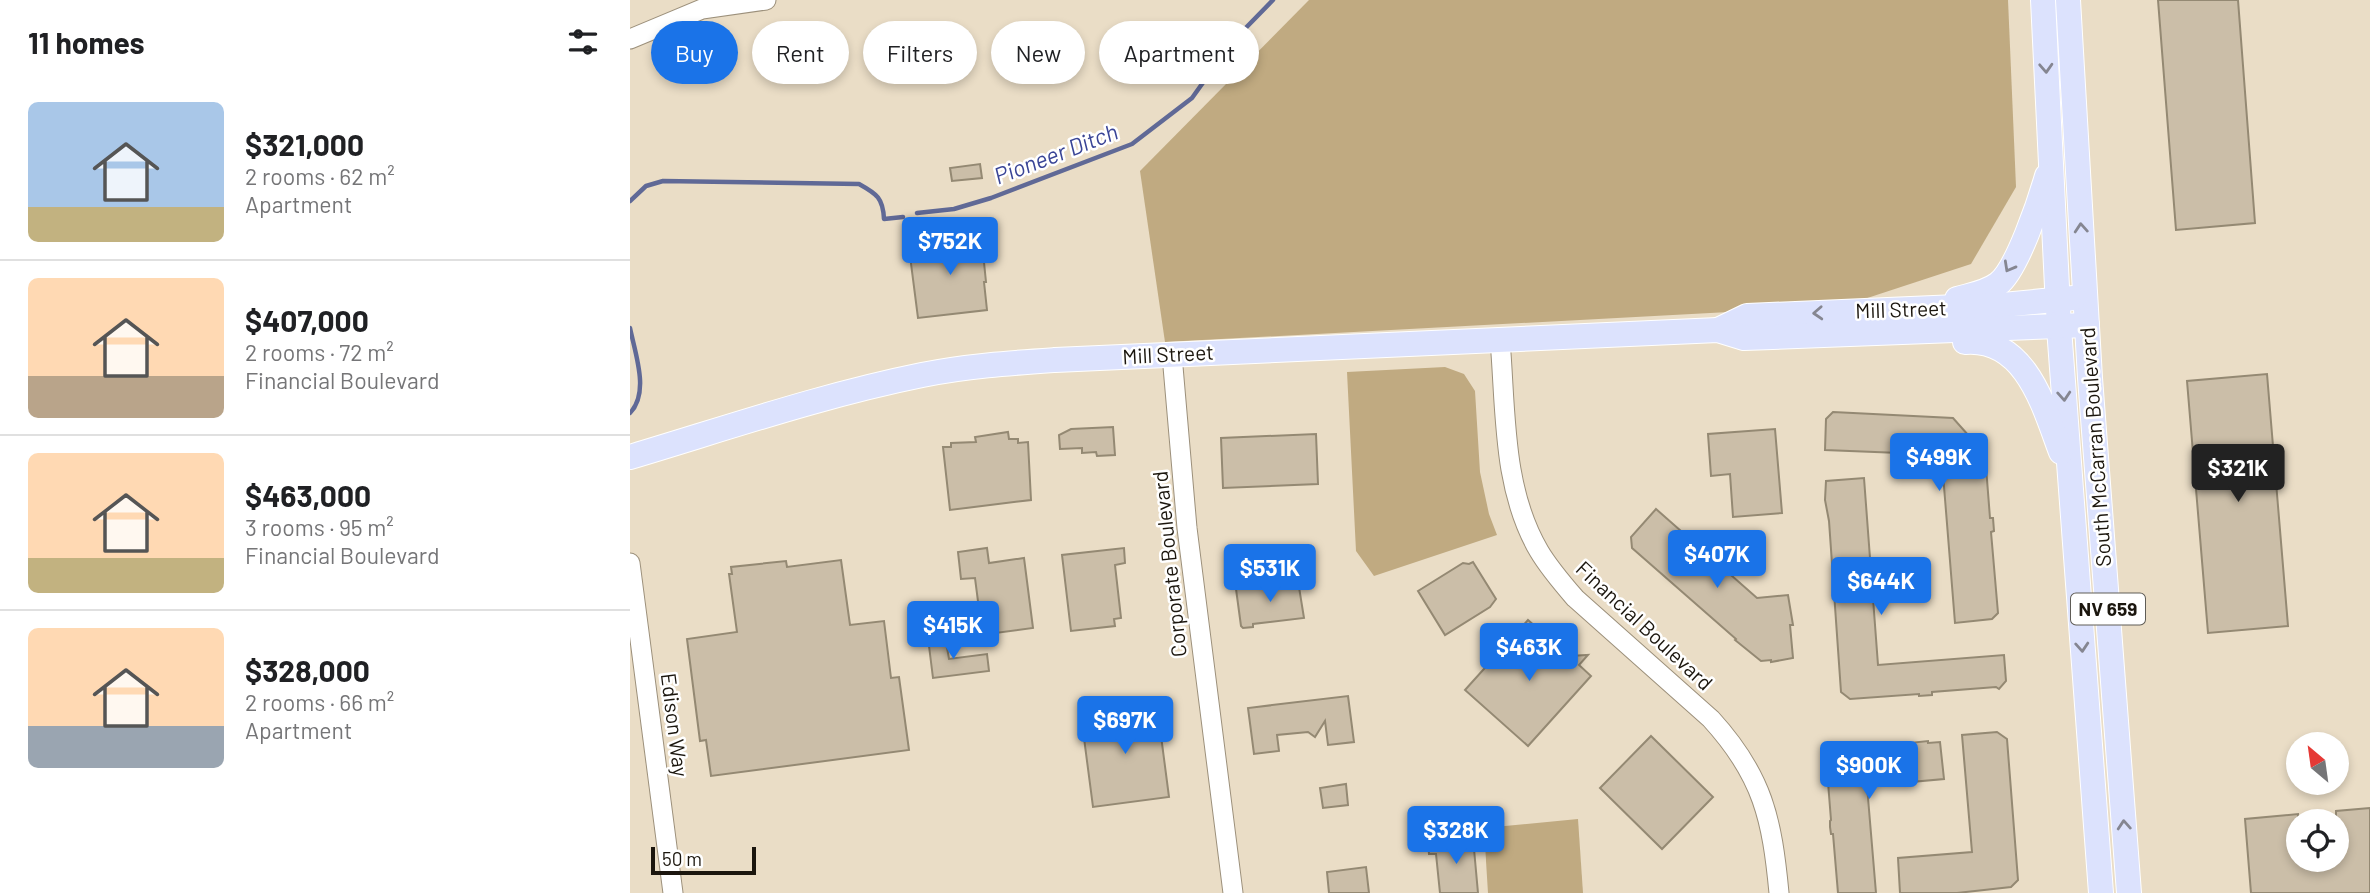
<!DOCTYPE html>
<meta charset="utf-8">
<style>
body{margin:0;font-family:Barlow,sans-serif;background:#f2f2f2;color:#202124;height:100vh;display:flex;flex-direction:column;font-size:26px;white-space:nowrap}
*{box-sizing:border-box;margin:0}
p{font-size:23px;color:#757577}
.icon{flex:none;width:38px;height:38px;fill:none;stroke:currentColor;stroke-width:2;stroke-linecap:round;stroke-linejoin:round}
.map{position:relative;flex:1;overflow:hidden}
.sheet{display:flex;flex-direction:column;background:#fff;width:630px}
.sheet>*{flex:none}
.guide{position:absolute;left:21px;top:21px;width:665px;height:63px;display:flex;gap:14px}
.needle{width:46px;rotate:331deg}
.controls{position:absolute;left:1656px;top:732px;display:grid;gap:14px}
.controls a{display:grid;place-items:center;width:63px;height:63px;border-radius:50%;background:#fff;box-shadow:0 4px 10px #0003;font-size:35px}
.scale{position:absolute;left:21px;bottom:18px;width:105px;box-sizing:border-box;padding-left:7px;border:4px solid #1b160e;border-top:0;font-size:19px;line-height:24px;white-space:nowrap;color:#1b160e;-webkit-text-stroke:5px #fff;paint-order:stroke}
.price{position:absolute;translate:-50% -60px;padding:0 16px;border-radius:7px;background:#1a73e8;color:#fff;font-size:23px;line-height:46px;filter:drop-shadow(0 2px 4px #0008)}
.price::after{content:'';position:absolute;left:50%;top:42px;width:21px;height:16px;margin-left:-10px;background:inherit;clip-path:polygon(0 0,100% 0,50% 100%)}
.price.on{background:#222;color:#fff}
ul{padding:0;list-style:none}
li{display:flex;align-items:center;gap:21px;height:175px;padding:0 28px}
li+li{border-top:2px solid #e0e0e0}
li span{display:grid;place-items:center;flex:none;width:196px;height:140px;border-radius:10px;color:#555}
li>.icon{margin-inline-start:auto}
span .icon{width:84px;height:84px;fill:#fffc;stroke-width:1}
li b{font-size:30px}
h2{display:flex;justify-content:space-between;align-items:center;height:84px;padding:0 28px;font-size:30px}
.tag{padding:0 24px;border-radius:32px;background:#fff;box-shadow:0 4px 10px #0003;font-size:24px;line-height:63px}
.tag.on{background:#1a73e8;color:#fff}
main{display:flex;flex:1;min-height:0}
.map>svg:first-child{display:block}
.green{fill:#c0aa81}
.lines{fill:none;stroke-linecap:round;stroke-linejoin:round}
.stream{stroke:#606996;stroke-width:4.5}
.building{fill:#cbbea8;stroke:#948973;stroke-width:2}
.minor-casing{stroke:#9c907b;stroke-width:21}
.major-casing{stroke:#fff;stroke-width:26}
.minor{stroke:#fff;stroke-width:19}
.major{stroke:#dce2fd;stroke-width:24}
.oneway{stroke:#858691}
.labels{text-anchor:middle;stroke-width:5;stroke-linejoin:round;paint-order:stroke}
.shield{fill:#fff;stroke:#5f5c56;stroke-width:2}
.shield-label{font-size:19px;font-weight:bold;fill:#1b160e}
.street-label{font-size:21px;fill:#1b160e;stroke:#fff}
.water-label{font-size:23px;font-style:italic;fill:#394496;stroke:#fff}
</style>
<main>
<section class="sheet">
<h2>11 homes<svg class="icon" aria-label="filters" viewBox="0 0 24 24"><path d="M4 7h16M4 17h16"/><circle cx="9" cy="7" r="2"/><circle cx="15" cy="17" r="2"/></svg></h2>
<ul>
<li><span style="background:linear-gradient(#a9c7e8 75%,#c2b280 0)"><svg class="icon" aria-label="home" viewBox="0 0 24 24"><path d="M3 11l9-7 9 7M6 9v11h12V9"/></svg></span><div><b>$321,000</b><p>2 rooms · 62 m²</p><p>Apartment</p></div></li>
<li><span style="background:linear-gradient(#ffd9b3 70%,#b9a48a 0)"><svg class="icon" aria-label="home" viewBox="0 0 24 24"><path d="M3 11l9-7 9 7M6 9v11h12V9"/></svg></span><div><b>$407,000</b><p>2 rooms · 72 m²</p><p>Financial Boulevard</p></div></li>
<li><span style="background:linear-gradient(#ffd9b3 75%,#c2b280 0)"><svg class="icon" aria-label="home" viewBox="0 0 24 24"><path d="M3 11l9-7 9 7M6 9v11h12V9"/></svg></span><div><b>$463,000</b><p>3 rooms · 95 m²</p><p>Financial Boulevard</p></div></li>
<li><span style="background:linear-gradient(#ffd9b3 70%,#9aa5b1 0)"><svg class="icon" aria-label="home" viewBox="0 0 24 24"><path d="M3 11l9-7 9 7M6 9v11h12V9"/></svg></span><div><b>$328,000</b><p>2 rooms · 66 m²</p><p>Apartment</p></div></li>
</ul>
</section>
<div class="map">
<svg width="1740" height="893" viewBox="0 0 1740 893">
<rect width="100%" height="100%" fill="#eaddc6"/>
<g class="green">
<path d="M 679,0 L 1378,0 L 1386,187 L 1341,264 L 1213,306 L 535,342 L 510,171 Z"/>
<path d="M 815,367 L 834,374 L 845,391 L 850,472 L 859,514 L 867,535 L 744,576 L 726,551 L 717,372 Z"/>
<path d="M 948,819 L 953,893 L 858,893 L 854,828 Z"/>
</g>
<g class="lines">
<g class="stream">
<path d="M 0,201 L 16,186 L 33,181 L 229,184 C 247,194 253,198 254,219 L 273,217"/>
<path d="M 287,213 L 324,209 L 361,198 L 502,144 L 562,98 L 602,42 L 643,0"/>
<path d="M 0,328 C 5,353 20,393 0,413"/>
</g>
</g>
<g class="building">
<path d="M 1528,0 L 1608,0 L 1625,223 L 1546,230 Z"/>
<path d="M 350,164 L 352,178 L 322,181 L 320,168 Z"/>
<path d="M 351,233 L 356,282 L 354,282 L 357,310 L 288,318 L 279,248 L 329,242 L 328,236 Z"/>
<path d="M 1637,374 L 1658,626 L 1578,633 L 1557,381 Z"/>
<path d="M 1203,412 L 1323,418 L 1355,454 L 1360,518 L 1363,518 L 1364,531 L 1361,532 L 1368,613 L 1362,619 L 1325,623 L 1313,474 L 1295,454 L 1195,450 L 1196,419 Z"/>
<path d="M 483,427 L 485,455 L 467,456 L 466,452 L 452,453 L 452,448 L 430,449 L 429,435 L 441,429 Z"/>
<path d="M 1145,429 L 1152,513 L 1103,517 L 1100,474 L 1081,476 L 1078,434 Z"/>
<path d="M 378,432 L 379,439 L 388,439 L 388,443 L 398,442 L 401,500 L 320,510 L 313,447 L 321,447 L 321,443 L 346,442 L 345,437 Z"/>
<path d="M 686,434 L 688,484 L 593,488 L 591,438 Z"/>
<path d="M 1234,478 L 1248,665 L 1374,655 L 1376,681 L 1369,689 L 1366,687 L 1302,692 L 1302,695 L 1289,696 L 1289,694 L 1220,699 L 1211,692 L 1199,521 L 1195,500 L 1196,481 Z"/>
<path d="M 1026,509 L 1127,598 L 1158,595 L 1163,625 L 1160,625 L 1163,658 L 1141,662 L 1141,660 L 1131,661 L 1105,640 L 1106,639 L 1002,548 L 1001,537 Z"/>
<path d="M 357,548 L 359,563 L 394,558 L 403,628 L 365,633 L 366,639 L 353,640 L 345,578 L 331,579 L 328,552 Z"/>
<path d="M 494,548 L 495,563 L 485,565 L 491,618 L 484,619 L 485,626 L 441,631 L 432,555 Z"/>
<path d="M 211,560 L 220,625 L 254,621 L 261,678 L 269,677 L 279,750 L 81,776 L 76,740 L 70,741 L 57,639 L 107,632 L 99,574 L 102,574 L 101,567 L 156,561 L 157,567 Z"/>
<path d="M 843,562 L 866,599 L 860,607 L 815,635 L 788,591 L 833,563 L 839,564 Z"/>
<path d="M 668,581 L 674,618 L 623,624 L 623,627 L 613,628 L 611,626 L 606,589 Z"/>
<path d="M 898,620 L 939,656 L 958,655 L 949,665 L 961,676 L 898,746 L 835,690 Z"/>
<path d="M 315,636 L 319,659 L 357,654 L 359,671 L 303,678 L 298,638 Z"/>
<path d="M 718,696 L 724,742 L 698,745 L 695,721 L 685,737 L 678,732 L 647,735 L 649,751 L 624,754 L 618,708 Z"/>
<path d="M 527,705 L 539,797 L 463,807 L 451,715 Z"/>
<path d="M 1367,732 L 1377,739 L 1388,880 L 1381,887 L 1327,893 L 1270,893 L 1268,858 L 1342,852 L 1332,735 Z"/>
<path d="M 1021,736 L 1083,797 L 1032,849 L 970,788 Z"/>
<path d="M 1298,741 L 1298,743 L 1310,742 L 1314,779 L 1237,786 L 1246,893 L 1208,893 L 1203,834 L 1201,834 L 1200,827 L 1200,821 L 1201,820 L 1196,757 L 1202,751 Z"/>
<path d="M 716,784 L 718,805 L 693,808 L 690,788 Z"/>
<path d="M 1740,808 L 1740,893 L 1621,893 L 1615,819 L 1668,814 L 1668,859 L 1706,859 L 1706,811 Z"/>
<path d="M 843,838 L 848,893 L 810,893 L 806,854 L 799,854 L 798,842 Z"/>
<path d="M 736,867 L 739,893 L 699,893 L 697,872 Z"/>
</g>
<g class="lines">
<g class="minor-casing">
<g id="minor">
<path d="M 0,39 L 72,9 L 136,0"/>
<path d="M 870,340 C 876,410 872,488 909,551 C 919,568 932,583 945,598 L 1081,719 C 1133,776 1142,819 1149,893"/>
<path d="M 542,355 L 557,528 L 603,893"/>
<path d="M 0,563 L 43,893"/>
</g>
</g>
<g class="major-casing">
<g id="major">
<path d="M 1413,0 L 1429,328 L 1471,893"/>
<path d="M 1438,0 L 1460,378 L 1499,893"/>
<path d="M 1327,299 C 1341,295 1356,293 1368,284 C 1387,270 1410,200 1417,176"/>
<path d="M 1088,330 L 1117,316 L 1373,305 L 1444,298"/>
<path d="M 1335,342 C 1396,337 1414,407 1431,452"/>
<path d="M 0,457 C 97,428 193,395 292,375 C 336,366 381,363 425,360 L 1088,330 L 1114,338 L 1457,325"/>
</g>
</g>
<use href="#minor" class="minor"/>
<use href="#major" class="major"/>
</g>
<defs><path id="oneway-chevron" d="M-2-3.5L2.5 0L-2 3.5" fill="none" stroke-width="1.6" stroke-linecap="round" stroke-linejoin="round" transform="scale(1.75)"/></defs>
<g class="oneway">
<use href="#oneway-chevron" transform="translate(1416 68) rotate(87)"/>
<use href="#oneway-chevron" transform="translate(1451 228) rotate(-94)"/>
<use href="#oneway-chevron" transform="translate(1379 267) rotate(119)"/>
<use href="#oneway-chevron" transform="translate(1188 313) rotate(177)"/>
<use href="#oneway-chevron" transform="translate(1434 396) rotate(86)"/>
<use href="#oneway-chevron" transform="translate(1452 647) rotate(86)"/>
<use href="#oneway-chevron" transform="translate(1494 825) rotate(-94)"/>
</g>
<g class="labels">
<rect class="shield" x="1441" y="593.5" width="74" height="31" rx="5"/>
<g class="shield-label">
<text x="1478" y="616">NV 659</text>
</g>
<g class="street-label">
<text transform="translate(1271 310) rotate(-2)" y="7">Mill Street</text>
<text transform="translate(538 355) rotate(-3)" y="7">Mill Street</text>
<text transform="translate(1466 447) rotate(-94)" y="7">South McCarran Boulevard</text>
<text transform="translate(540 564) rotate(-96)" y="7">Corporate Boulevard</text>
<text transform="translate(1014 626) rotate(43)" y="7">Financial Boulevard</text>
<text transform="translate(44 725) rotate(83)" y="7">Edison Way</text>
</g>
<g class="water-label">
<text transform="translate(426 154) rotate(-21)" y="8">Pioneer Ditch</text>
</g>
</g>
</svg>
<div class="controls">
<a><svg class="needle" viewBox="-14 -14 28 28"><path d="M0-13l5 13h-10z" fill="#e53935"/><path d="M0 13l5-13h-10z" fill="#757577"/></svg></a>
<a><svg class="icon" aria-label="locate" viewBox="0 0 24 24"><circle cx="12" cy="12" r="6"/><path d="M12 2v4M12 18v4M2 12h4M18 12h4"/></svg></a>
</div>
<div class="scale">50 m</div>
<b class="price" style="left:320px;top:277px">$752K</b>
<b class="price" style="left:1309px;top:493px">$499K</b>
<b class="price on" style="left:1608px;top:504px">$321K</b>
<b class="price" style="left:1087px;top:590px">$407K</b>
<b class="price" style="left:640px;top:604px">$531K</b>
<b class="price" style="left:1251px;top:617px">$644K</b>
<b class="price" style="left:323px;top:661px">$415K</b>
<b class="price" style="left:899px;top:683px">$463K</b>
<b class="price" style="left:495px;top:756px">$697K</b>
<b class="price" style="left:1239px;top:801px">$900K</b>
<b class="price" style="left:826px;top:866px">$328K</b>
<div class="guide">
<a class="tag on">Buy</a>
<a class="tag">Rent</a>
<a class="tag">Filters</a>
<a class="tag">New</a>
<a class="tag">Apartment</a>
</div>
</div>
</main>
